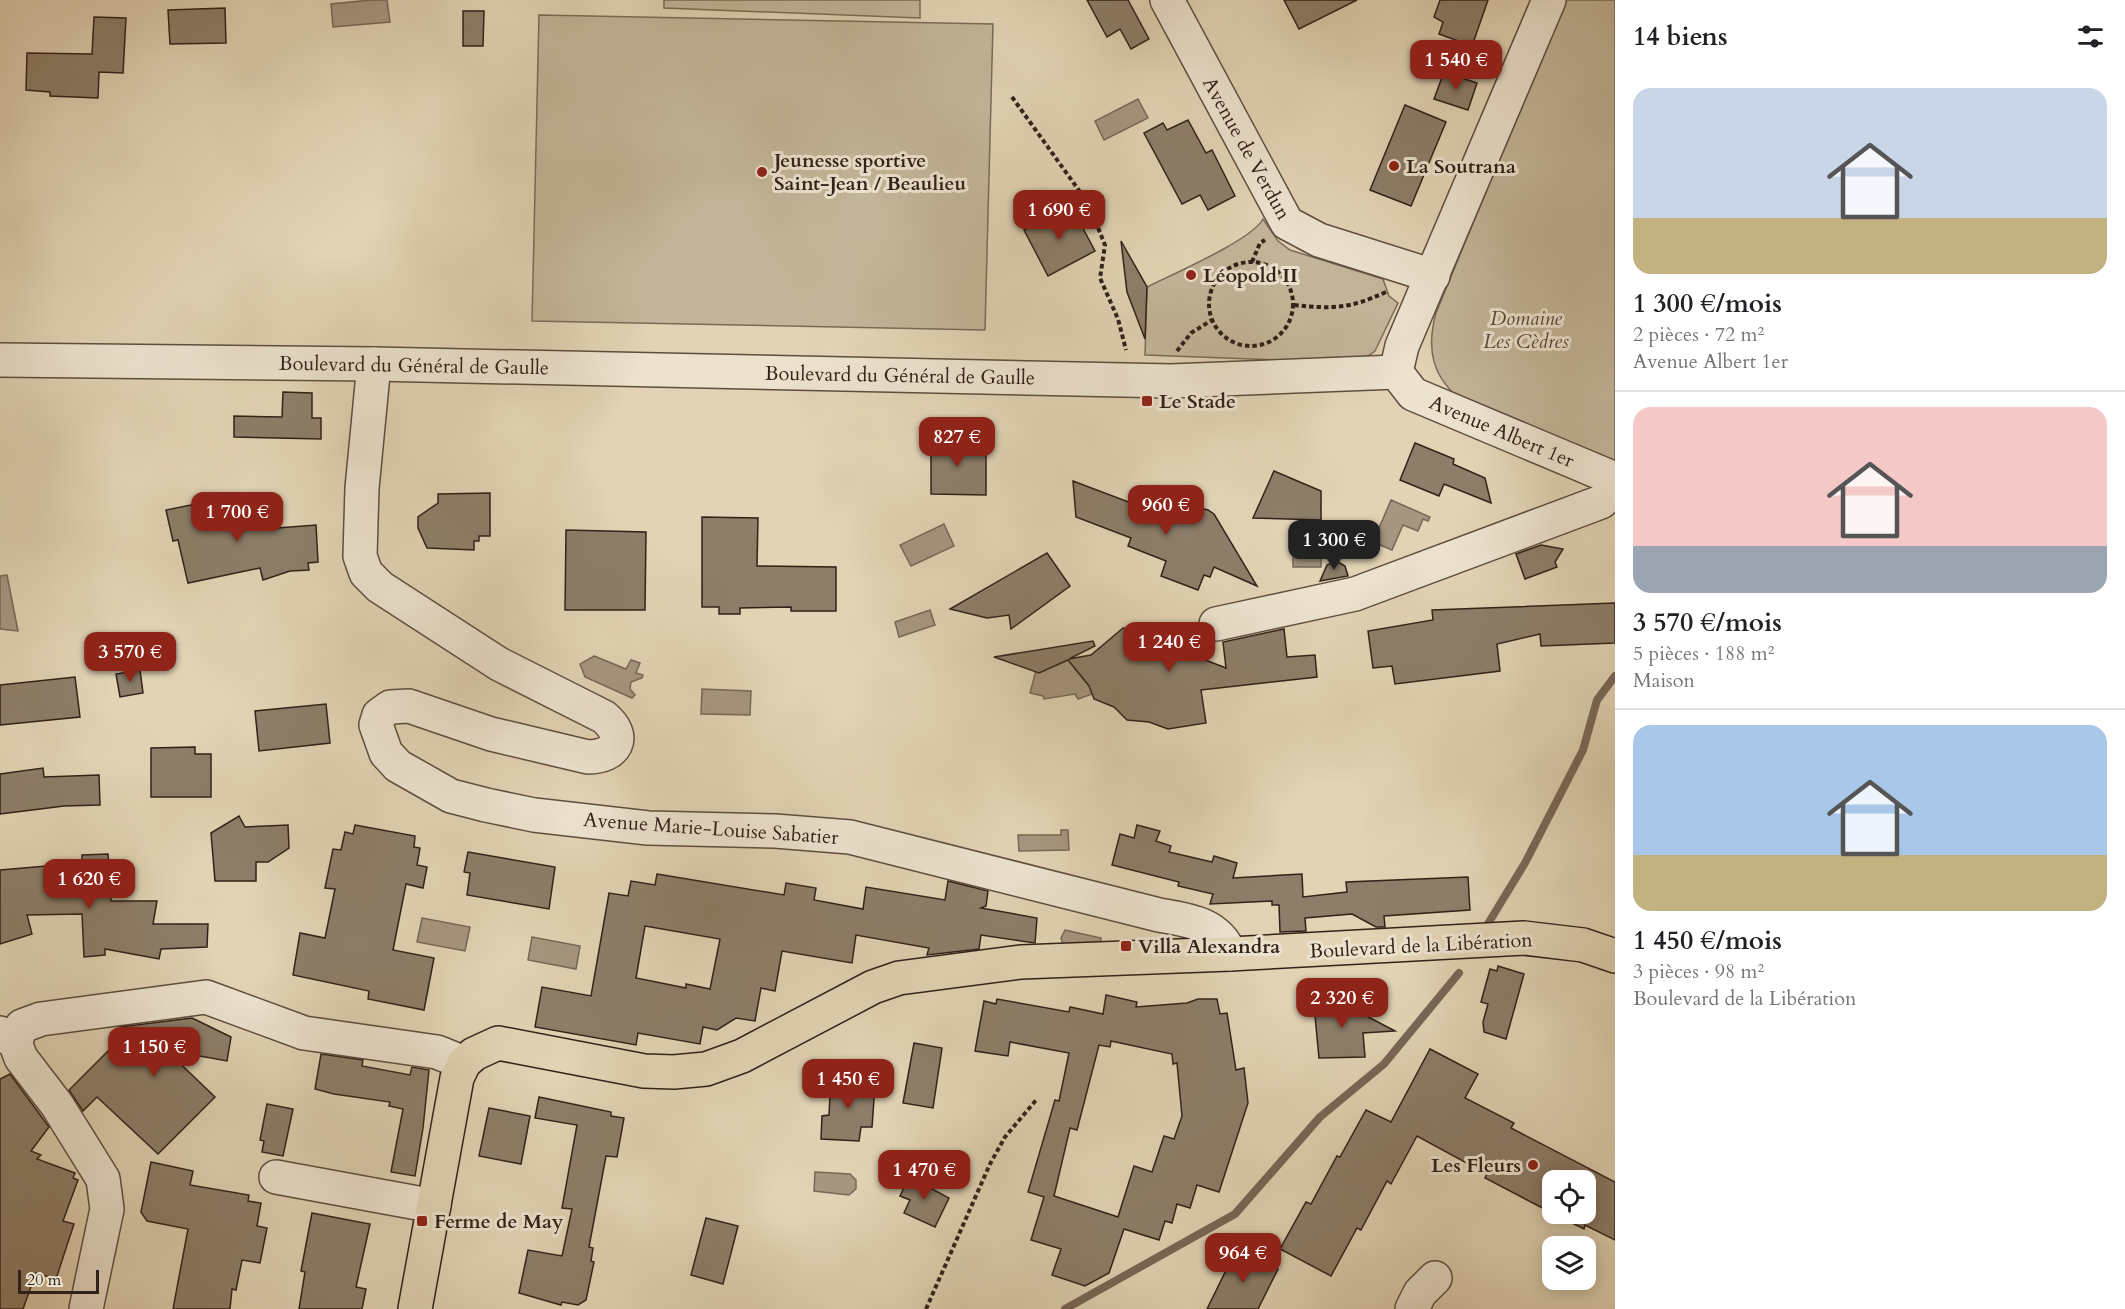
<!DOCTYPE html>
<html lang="fr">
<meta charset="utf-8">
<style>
body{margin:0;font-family:Cardo,serif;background:#f2f2f2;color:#202124;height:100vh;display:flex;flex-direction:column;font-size:22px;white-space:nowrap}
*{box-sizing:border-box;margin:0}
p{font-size:20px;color:#757577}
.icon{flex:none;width:33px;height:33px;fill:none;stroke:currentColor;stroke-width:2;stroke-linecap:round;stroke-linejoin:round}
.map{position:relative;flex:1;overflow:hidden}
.sheet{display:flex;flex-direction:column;background:#fff;width:510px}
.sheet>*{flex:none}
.controls{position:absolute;left:1542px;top:1170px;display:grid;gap:12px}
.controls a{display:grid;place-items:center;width:54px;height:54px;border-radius:12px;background:#fff;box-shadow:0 3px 15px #0003;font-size:30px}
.scale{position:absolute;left:18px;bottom:15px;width:81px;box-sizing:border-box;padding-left:6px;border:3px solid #322118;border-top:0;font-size:16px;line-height:21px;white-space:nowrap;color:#322118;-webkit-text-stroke:4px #ece2ce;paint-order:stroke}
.price{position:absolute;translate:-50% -51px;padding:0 14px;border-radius:12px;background:#8f2418;color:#fff;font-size:20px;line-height:39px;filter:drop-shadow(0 2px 3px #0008)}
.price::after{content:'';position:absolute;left:50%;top:36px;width:18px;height:14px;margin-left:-9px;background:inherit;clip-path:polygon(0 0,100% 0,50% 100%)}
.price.active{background:#222;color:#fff}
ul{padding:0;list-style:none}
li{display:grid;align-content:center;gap:12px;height:318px;padding:0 18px}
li+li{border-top:2px solid #e0e0e0}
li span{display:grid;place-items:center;height:186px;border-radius:18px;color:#555}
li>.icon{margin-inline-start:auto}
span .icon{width:108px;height:108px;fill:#fffc;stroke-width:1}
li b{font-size:26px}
h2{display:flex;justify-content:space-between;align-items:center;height:72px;padding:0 18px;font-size:26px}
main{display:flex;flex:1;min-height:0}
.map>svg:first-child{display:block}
.green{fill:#c3b599;stroke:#7a6b58;stroke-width:1.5}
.water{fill:#a6967f;stroke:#786756;stroke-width:1.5}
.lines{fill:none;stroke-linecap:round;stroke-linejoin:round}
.stream{stroke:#786756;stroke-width:8}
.building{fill:#8d7e69;stroke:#322118;stroke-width:1.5;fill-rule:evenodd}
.minor-casing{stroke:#5e4e3f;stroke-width:36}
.major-casing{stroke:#322118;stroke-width:36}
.path{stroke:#322118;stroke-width:4;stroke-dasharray:4.5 3;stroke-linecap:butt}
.minor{stroke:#ece2ce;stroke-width:33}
.major{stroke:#e1d3b4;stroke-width:33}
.poi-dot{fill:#8f2418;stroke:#ece2ce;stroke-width:2}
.labels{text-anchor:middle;stroke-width:6;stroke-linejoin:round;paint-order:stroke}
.street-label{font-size:20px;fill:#322118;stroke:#ece2ce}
.poi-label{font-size:20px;font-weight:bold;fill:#322118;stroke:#ece2ce;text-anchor:start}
.park-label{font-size:20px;font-style:italic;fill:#564638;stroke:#ece2ce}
</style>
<main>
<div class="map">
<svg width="1615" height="1309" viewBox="0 0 1615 1309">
<rect width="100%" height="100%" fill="#e1d3b4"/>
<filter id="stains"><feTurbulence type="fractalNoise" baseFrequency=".00333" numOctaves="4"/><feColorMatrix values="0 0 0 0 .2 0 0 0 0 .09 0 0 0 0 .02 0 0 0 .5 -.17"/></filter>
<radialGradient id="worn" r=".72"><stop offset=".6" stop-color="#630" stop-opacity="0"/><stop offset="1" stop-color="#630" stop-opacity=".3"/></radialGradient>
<g class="green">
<path d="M 664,0 L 920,0 L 920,18 L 664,8 Z"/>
<path d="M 1565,0 L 1615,0 L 1615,464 L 1463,401 C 1432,378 1426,349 1436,313 Z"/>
<path d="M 539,15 L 993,24 L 985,330 L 532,321 Z"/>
<path d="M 1263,219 L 1278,241 L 1290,250 L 1383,279 L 1389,296 L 1398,303 L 1375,351 L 1358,363 L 1145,355 L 1147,287 C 1173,274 1252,240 1263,219 Z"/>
</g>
<g class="water">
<path d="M 371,0 L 387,0 L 390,22 L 333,27 L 331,4 Z"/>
<path d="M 1138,99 L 1148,118 L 1104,140 L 1095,121 Z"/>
<path d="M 1391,500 L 1430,517 L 1428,521 L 1423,519 L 1418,531 L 1403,525 L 1392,550 L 1373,542 Z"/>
<path d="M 944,524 L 954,546 L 911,566 L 900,545 Z"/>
<path d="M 1293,527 L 1322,527 L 1321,567 L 1293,567 Z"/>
<path d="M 7,575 L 18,631 L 0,629 L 0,576 Z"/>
<path d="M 930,610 L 935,625 L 899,637 L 895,622 Z"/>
<path d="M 594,656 L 626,669 L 631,660 L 640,663 L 636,673 L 643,675 L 642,678 L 631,682 L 630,689 L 635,695 L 632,698 L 585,677 L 580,664 Z"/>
<path d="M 1074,658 L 1075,669 L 1095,693 L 1078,699 L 1075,694 L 1044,699 L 1043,696 L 1030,693 L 1038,663 Z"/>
<path d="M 702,689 L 751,691 L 750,715 L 701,714 Z"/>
<path d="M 1061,830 L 1068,830 L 1069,850 L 1019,851 L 1018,835 L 1061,835 Z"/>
<path d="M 422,918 L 470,927 L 465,951 L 417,942 Z"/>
<path d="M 1065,930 L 1101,938 L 1100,945 L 1064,947 L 1061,938 Z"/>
<path d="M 532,937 L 580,946 L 576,969 L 528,960 Z"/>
<path d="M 815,1172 L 850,1174 L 856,1180 L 856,1189 L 849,1195 L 814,1191 Z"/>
</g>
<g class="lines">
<g class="stream">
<path d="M 1486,927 L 1525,863 L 1562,791 L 1583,750 L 1597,700 L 1615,676"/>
<path d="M 1065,1309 L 1235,1214 L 1320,1117 L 1384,1064 L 1459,973"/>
</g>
</g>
<g class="building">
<path d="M 1087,0 L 1128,0 L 1149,39 L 1131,49 L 1120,29 L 1107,37 Z"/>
<path d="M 1284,0 L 1357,0 L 1299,29 Z"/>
<path d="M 1440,0 L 1488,0 L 1472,46 L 1439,34 L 1443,22 L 1434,17 Z"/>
<path d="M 225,8 L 226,43 L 170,44 L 168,10 Z"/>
<path d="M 463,11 L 484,11 L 483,46 L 463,46 Z"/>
<path d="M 94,17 L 126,18 L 123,73 L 99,72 L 98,98 L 50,96 L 50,92 L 26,90 L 27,53 L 92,54 Z"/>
<path d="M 1444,72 L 1477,83 L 1468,110 L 1434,99 Z"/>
<path d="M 1405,105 L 1446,122 L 1411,206 L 1370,190 Z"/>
<path d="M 1188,120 L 1206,153 L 1212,150 L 1235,196 L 1208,210 L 1200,195 L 1182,204 L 1144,133 L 1163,123 L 1167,130 Z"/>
<path d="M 1071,206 L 1095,251 L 1048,276 L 1024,230 Z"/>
<path d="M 1121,241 L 1147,287 L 1145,339 L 1127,292 Z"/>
<path d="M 283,392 L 312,393 L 312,418 L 321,418 L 321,439 L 234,437 L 234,416 L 282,417 Z"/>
<path d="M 931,437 L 955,437 L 955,446 L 986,447 L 986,495 L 931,494 Z"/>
<path d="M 1415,443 L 1454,459 L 1453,464 L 1485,478 L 1491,503 L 1444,484 L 1439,496 L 1400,480 Z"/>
<path d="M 1274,471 L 1321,491 L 1321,520 L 1253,518 Z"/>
<path d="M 1073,481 L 1176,520 L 1179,513 L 1185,516 L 1200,508 L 1208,510 L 1214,514 L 1257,586 L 1214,567 L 1210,577 L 1204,575 L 1198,590 L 1161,576 L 1166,561 L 1128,546 L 1131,538 L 1076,517 Z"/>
<path d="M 490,493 L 490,536 L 479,536 L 479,541 L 474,541 L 474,550 L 427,548 L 418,528 L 418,517 L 438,503 L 438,494 Z"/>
<path d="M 231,497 L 238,531 L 316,525 L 318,562 L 308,563 L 309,570 L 290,571 L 263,580 L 260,568 L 188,583 L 178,540 L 173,541 L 166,510 Z"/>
<path d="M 702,517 L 758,518 L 757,566 L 836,567 L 836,611 L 791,611 L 791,607 L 740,608 L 740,614 L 719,614 L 719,607 L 702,607 Z"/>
<path d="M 566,530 L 646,532 L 645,610 L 565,610 Z"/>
<path d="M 1541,545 L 1563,549 L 1555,562 L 1557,567 L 1525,579 L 1516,554 Z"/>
<path d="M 1047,553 L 1070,586 L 1011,629 L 1009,615 L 987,618 L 950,609 Z"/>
<path d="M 1336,561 L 1345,566 L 1348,576 L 1320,581 L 1327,565 Z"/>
<path d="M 1615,603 L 1615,643 L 1541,646 L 1540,634 L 1497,644 L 1500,671 L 1395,684 L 1392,666 L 1373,668 L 1368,631 L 1433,620 L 1432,610 Z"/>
<path d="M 1123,628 L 1226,668 L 1223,642 L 1284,629 L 1287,657 L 1315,655 L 1317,677 L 1201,690 L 1206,723 L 1168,729 L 1149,722 L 1127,720 L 1114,707 L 1094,699 L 1089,686 L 1068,660 L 1039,673 L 994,657 L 1093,641 L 1095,646 L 1069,659 L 1091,655 Z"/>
<path d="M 140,670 L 143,693 L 120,697 L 116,674 Z"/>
<path d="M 75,677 L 80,717 L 0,725 L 0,685 Z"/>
<path d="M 326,704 L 330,743 L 259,751 L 255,711 Z"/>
<path d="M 195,747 L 195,754 L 211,754 L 211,797 L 151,797 L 151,748 Z"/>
<path d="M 43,768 L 44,777 L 99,775 L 100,805 L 64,806 L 0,814 L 0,774 Z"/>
<path d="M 239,816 L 245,827 L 288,825 L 289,848 L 268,862 L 256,862 L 256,881 L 215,881 L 211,833 Z"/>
<path d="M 355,825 L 415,836 L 414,847 L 420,848 L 417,865 L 427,867 L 423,888 L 406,884 L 393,950 L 434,958 L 424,1010 L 368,999 L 369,991 L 293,975 L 300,933 L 325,938 L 335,889 L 325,888 L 333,849 L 341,850 L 345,832 L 353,834 Z"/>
<path d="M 1137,825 L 1160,831 L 1156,841 L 1171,846 L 1169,852 L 1212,862 L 1214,856 L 1237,863 L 1233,878 L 1302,874 L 1303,897 L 1347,892 L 1346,882 L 1468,877 L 1470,910 L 1384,916 L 1385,927 L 1376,927 L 1352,914 L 1305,918 L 1306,931 L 1280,932 L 1279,905 L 1272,905 L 1272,901 L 1210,904 L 1213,894 L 1178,886 L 1179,882 L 1112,865 L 1120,834 L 1134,838 Z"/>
<path d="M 468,852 L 555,867 L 549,909 L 467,895 L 470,873 L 464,872 Z"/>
<path d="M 108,854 L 111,901 L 157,901 L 153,924 L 208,924 L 207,947 L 161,949 L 159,959 L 105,949 L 105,955 L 84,957 L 82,914 L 27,915 L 32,934 L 0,944 L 0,870 L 82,863 L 82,855 Z"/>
<path d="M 657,874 L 784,895 L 786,883 L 816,888 L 814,900 L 863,909 L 866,887 L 945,900 L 948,881 L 988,891 L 986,906 L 981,908 L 1037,918 L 1035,943 L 981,935 L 979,949 L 927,955 L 929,948 L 856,935 L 852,963 L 782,951 L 775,991 L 761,988 L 755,1021 L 736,1018 L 717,1030 L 703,1027 L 700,1044 L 638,1033 L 636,1045 L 535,1027 L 542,987 L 591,996 L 609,893 L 628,896 L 631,881 L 655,885 ZM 645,926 L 720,939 L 710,989 L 686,984 L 686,988 L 636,978 Z"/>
<path d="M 1498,966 L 1524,974 L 1506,1039 L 1484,1032 L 1483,1022 L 1488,1004 L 1481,1002 L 1490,969 L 1497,971 Z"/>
<path d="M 1336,993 L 1337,1012 L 1357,1011 L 1395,1031 L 1363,1033 L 1365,1057 L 1319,1058 L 1313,995 Z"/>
<path d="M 1106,995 L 1137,1002 L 1136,1007 L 1187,1003 L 1198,999 L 1217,999 L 1220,1014 L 1227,1013 L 1236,1070 L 1244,1068 L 1248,1103 L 1219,1192 L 1197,1185 L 1190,1208 L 1177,1204 L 1172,1223 L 1165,1221 L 1159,1240 L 1124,1229 L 1109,1273 L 1085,1286 L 1052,1275 L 1061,1249 L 1031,1240 L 1044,1197 L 1028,1192 L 1055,1100 L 1059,1101 L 1069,1053 L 1010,1042 L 1008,1056 L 975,1051 L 984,1001 L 996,1004 L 997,999 L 1069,1012 L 1070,1007 L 1103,1014 ZM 1111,1041 L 1172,1054 L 1173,1064 L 1177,1063 L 1182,1116 L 1174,1139 L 1164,1136 L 1152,1172 L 1134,1166 L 1118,1217 L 1054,1196 L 1070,1128 L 1077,1130 L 1099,1045 L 1110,1047 Z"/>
<path d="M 192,1018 L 231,1037 L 227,1061 L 166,1050 L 215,1097 L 158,1154 L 97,1097 L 83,1111 L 69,1090 L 126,1033 L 120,1027 Z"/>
<path d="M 914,1043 L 942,1048 L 933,1108 L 903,1103 Z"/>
<path d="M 1430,1049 L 1478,1074 L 1465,1098 L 1514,1123 L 1511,1128 L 1615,1182 L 1615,1240 L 1585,1225 L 1584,1229 L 1554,1214 L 1586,1214 L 1586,1180 L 1552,1180 L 1552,1213 L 1485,1178 L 1487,1174 L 1417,1136 L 1391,1184 L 1387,1181 L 1361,1230 L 1357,1228 L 1331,1276 L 1280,1249 L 1306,1202 L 1311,1204 L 1337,1156 L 1340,1157 L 1366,1110 L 1391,1122 Z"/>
<path d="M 321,1054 L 363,1060 L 362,1066 L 410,1075 L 412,1067 L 429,1070 L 423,1128 L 415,1176 L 391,1172 L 403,1109 L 389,1106 L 390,1102 L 334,1094 L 315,1089 Z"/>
<path d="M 10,1074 L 49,1127 L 31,1151 L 41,1155 L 37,1159 L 75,1173 L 73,1178 L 78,1180 L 63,1221 L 74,1224 L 56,1279 L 36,1273 L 23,1309 L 0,1309 L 0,1079 Z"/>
<path d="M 831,1078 L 864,1080 L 864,1084 L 875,1085 L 872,1127 L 861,1127 L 859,1141 L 821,1139 L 822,1116 L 829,1115 Z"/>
<path d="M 539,1097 L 611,1112 L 611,1116 L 624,1118 L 617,1157 L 606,1156 L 589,1247 L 593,1248 L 591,1261 L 594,1262 L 586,1300 L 578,1305 L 562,1302 L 561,1305 L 519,1293 L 528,1250 L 562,1256 L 572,1209 L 562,1208 L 577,1125 L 535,1118 Z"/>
<path d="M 267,1104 L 293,1109 L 283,1156 L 262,1152 L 264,1141 L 260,1140 Z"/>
<path d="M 489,1108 L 530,1116 L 521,1164 L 479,1156 Z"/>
<path d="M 151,1162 L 193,1171 L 190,1185 L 249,1195 L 248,1201 L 261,1203 L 257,1226 L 267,1228 L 260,1263 L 242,1260 L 236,1290 L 232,1289 L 230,1309 L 173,1309 L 188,1229 L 147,1221 L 141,1212 Z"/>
<path d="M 910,1175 L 933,1186 L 932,1189 L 949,1198 L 935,1227 L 904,1213 L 910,1200 L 900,1196 Z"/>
<path d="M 312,1213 L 370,1224 L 356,1287 L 366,1289 L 362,1309 L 299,1309 L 305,1272 L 301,1271 Z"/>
<path d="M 706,1218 L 738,1226 L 723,1284 L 691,1275 Z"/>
<path d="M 1236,1250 L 1278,1269 L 1258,1309 L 1207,1309 Z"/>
</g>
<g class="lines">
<g class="minor-casing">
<g id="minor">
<path d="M 1167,0 L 1287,223 L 1319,240 L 1433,276"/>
<path d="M 0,360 L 374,364 L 1171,381 L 1396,372"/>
<path d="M 374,364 L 362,488 L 360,556 L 366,573 L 380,587 L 499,664 L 604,717 C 628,737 616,757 588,757 L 491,734 L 409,706 L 390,707 L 379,715 L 376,725 L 386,753 L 398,766 L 451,796 L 486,805 L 534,815 L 648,828 L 775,831 L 850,837 L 1159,915 C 1188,920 1218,923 1230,954"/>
<path d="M 1396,372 L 1402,346 L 1549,0"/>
<path d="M 1396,372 L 1413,394 L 1615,479"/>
<path d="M 1216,624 L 1355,594 L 1601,502 L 1615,489"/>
<path d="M 0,1033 L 15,1042 L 21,1058 L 57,1105 L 103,1179 L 107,1209 L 86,1309"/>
<path d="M 15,1042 L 22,1026 L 41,1019 L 206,997 L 304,1033 L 437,1052 L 464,1063"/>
<path d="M 276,1177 L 434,1206"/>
<path d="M 1412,1309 L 1420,1293 L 1435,1278"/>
</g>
</g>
<g class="major-casing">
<path id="major" d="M 415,1309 L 457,1078 L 464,1063 L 474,1054 L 498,1043 L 644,1071 L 674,1072 L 706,1069 L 742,1056 L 873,987 L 899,978 L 1021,962 L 1230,954 L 1524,938 L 1583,945 L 1615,956"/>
</g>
<g class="path">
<path d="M 1012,97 L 1088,203 L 1105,245 L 1100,278 L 1118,319 L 1126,350"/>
<circle cx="1251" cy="304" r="42"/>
<path d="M 1252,262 L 1260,243 L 1265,240"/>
<path d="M 1294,305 C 1333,309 1349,309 1386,292"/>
<path d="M 1177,351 L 1191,333 L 1212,320"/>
<path d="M 926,1309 L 990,1164 L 1005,1137 L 1037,1099"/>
</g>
<use href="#minor" class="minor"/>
<use href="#major" class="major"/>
</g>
<g class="poi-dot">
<circle cx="1394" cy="166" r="6"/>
<circle cx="762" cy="172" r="6"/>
<circle cx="1191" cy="275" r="6"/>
<rect x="1141" y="395" width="12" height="12" rx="3"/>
<rect x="1120" y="940" width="12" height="12" rx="3"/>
<circle cx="1533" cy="1165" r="6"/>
<rect x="416" y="1215" width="12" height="12" rx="3"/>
</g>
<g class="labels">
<g class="street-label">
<text transform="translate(1247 148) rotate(61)" y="7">Avenue de Verdun</text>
<text transform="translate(414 365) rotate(1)" y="7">Boulevard du Général de Gaulle</text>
<text transform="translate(900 375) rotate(1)" y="7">Boulevard du Général de Gaulle</text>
<text transform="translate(1502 431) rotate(23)" y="7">Avenue Albert 1er</text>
<text transform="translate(711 828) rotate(4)" y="7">Avenue Marie-Louise Sabatier</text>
<text transform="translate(1421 945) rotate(-3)" y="7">Boulevard de la Libération</text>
</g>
<g class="poi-label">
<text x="774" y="167">Jeunesse sportive<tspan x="774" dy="23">Saint-Jean / Beaulieu</tspan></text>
<text x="1406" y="173">La Soutrana</text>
<text x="1203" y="282">Léopold II</text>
<text x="1159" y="408">Le Stade</text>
<text x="1138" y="953">Villa Alexandra</text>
<text x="1521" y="1172" text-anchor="end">Les Fleurs</text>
<text x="434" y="1228">Ferme de May</text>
</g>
<g class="park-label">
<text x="1526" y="325">Domaine<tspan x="1526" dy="23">Les Cèdres</tspan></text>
</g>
</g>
<rect width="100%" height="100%" filter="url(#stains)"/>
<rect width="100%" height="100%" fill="url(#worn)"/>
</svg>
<div class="controls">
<a><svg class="icon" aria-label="locate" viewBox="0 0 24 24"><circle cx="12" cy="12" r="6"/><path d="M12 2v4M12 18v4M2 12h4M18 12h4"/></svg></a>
<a><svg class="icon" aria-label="layers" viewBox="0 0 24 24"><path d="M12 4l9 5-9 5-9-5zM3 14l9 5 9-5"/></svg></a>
</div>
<div class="scale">20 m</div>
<b class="price" style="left:1456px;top:91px">1 540 €</b>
<b class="price" style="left:1059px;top:241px">1 690 €</b>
<b class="price" style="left:957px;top:468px">827 €</b>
<b class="price" style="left:1166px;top:536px">960 €</b>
<b class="price" style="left:237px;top:543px">1 700 €</b>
<b class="price active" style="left:1334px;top:571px">1 300 €</b>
<b class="price" style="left:1169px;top:673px">1 240 €</b>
<b class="price" style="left:130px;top:683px">3 570 €</b>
<b class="price" style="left:89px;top:910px">1 620 €</b>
<b class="price" style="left:1342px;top:1029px">2 320 €</b>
<b class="price" style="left:154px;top:1078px">1 150 €</b>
<b class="price" style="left:848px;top:1110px">1 450 €</b>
<b class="price" style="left:924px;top:1201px">1 470 €</b>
<b class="price" style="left:1243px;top:1284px">964 €</b>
</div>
<section class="sheet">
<h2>14 biens<svg class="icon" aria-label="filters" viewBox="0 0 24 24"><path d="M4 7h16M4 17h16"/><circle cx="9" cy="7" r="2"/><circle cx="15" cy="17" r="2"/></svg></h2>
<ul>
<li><span style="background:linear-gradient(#c9d6e8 70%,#c2b280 0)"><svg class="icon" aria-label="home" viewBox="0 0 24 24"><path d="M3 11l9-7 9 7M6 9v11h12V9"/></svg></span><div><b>1 300 €/mois</b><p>2 pièces · 72 m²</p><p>Avenue Albert 1er</p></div></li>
<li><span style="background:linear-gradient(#f6c9c9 75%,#9aa5b1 0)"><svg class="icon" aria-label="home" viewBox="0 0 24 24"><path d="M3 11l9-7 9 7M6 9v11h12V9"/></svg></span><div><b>3 570 €/mois</b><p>5 pièces · 188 m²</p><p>Maison</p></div></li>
<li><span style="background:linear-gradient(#a9c7e8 70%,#c2b280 0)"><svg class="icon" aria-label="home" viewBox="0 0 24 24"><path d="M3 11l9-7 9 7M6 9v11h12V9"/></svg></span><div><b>1 450 €/mois</b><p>3 pièces · 98 m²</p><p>Boulevard de la Libération</p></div></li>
</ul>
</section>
</main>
